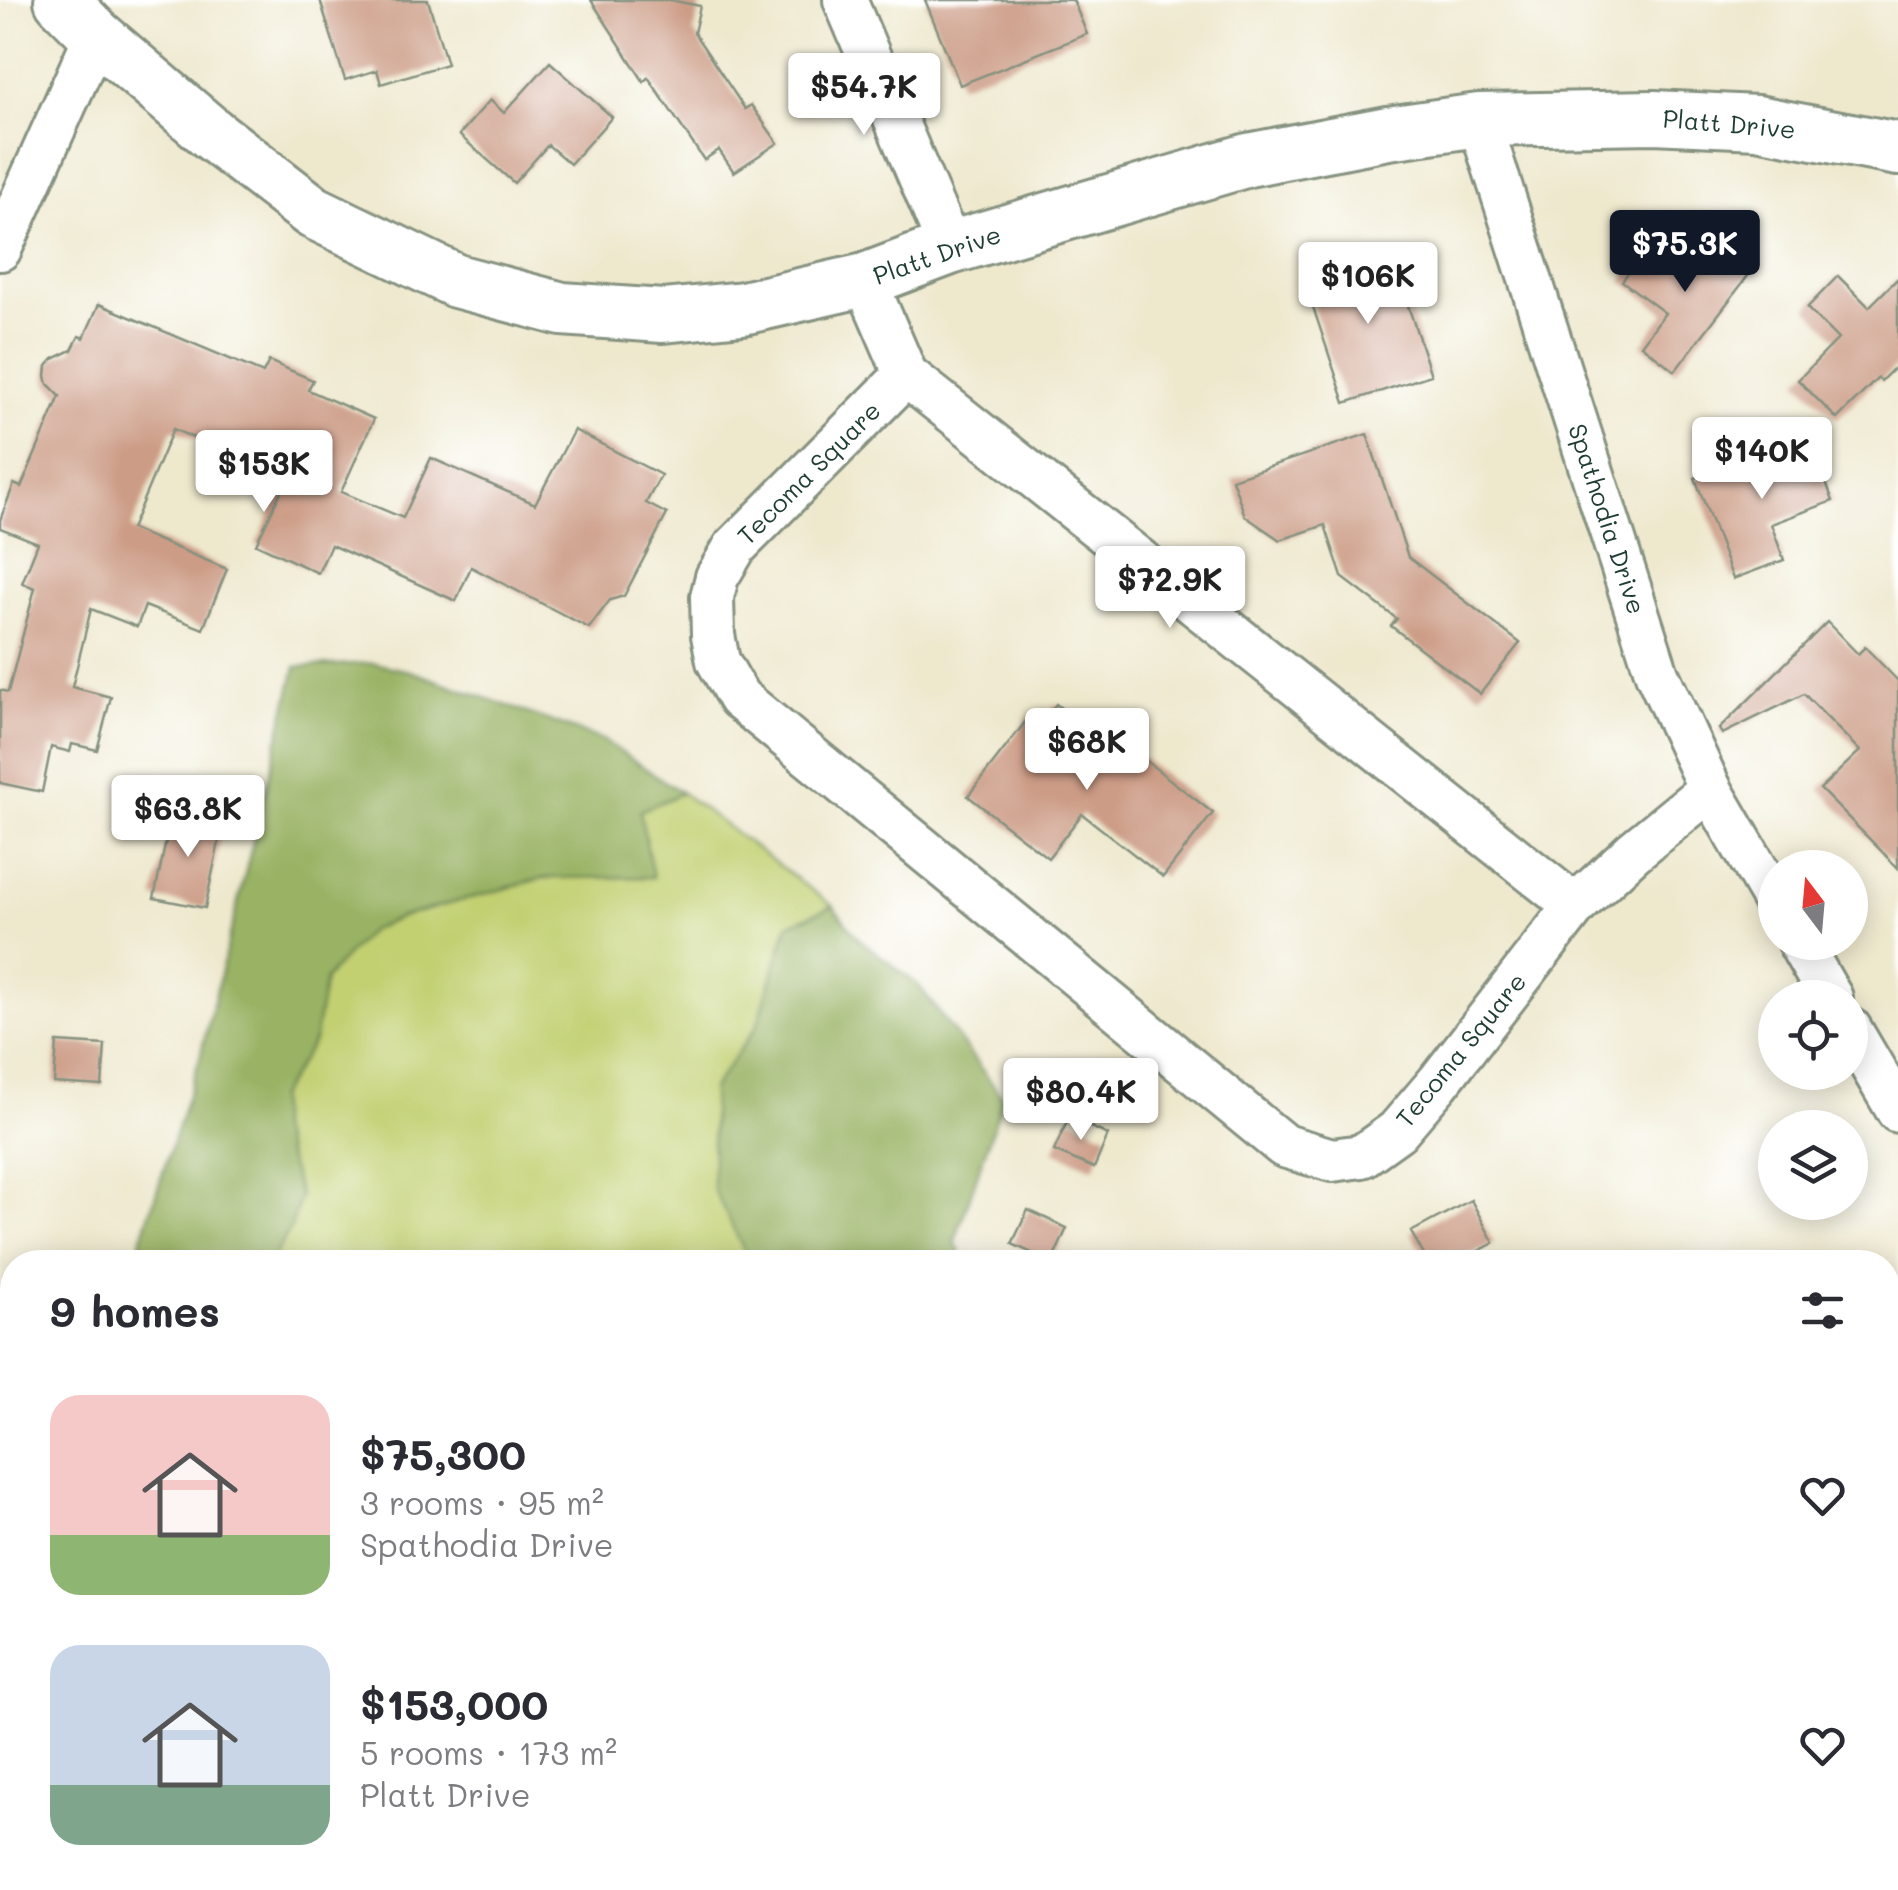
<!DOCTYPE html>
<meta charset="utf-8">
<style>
body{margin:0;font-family:Mali,sans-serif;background:#f7f7f7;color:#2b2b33;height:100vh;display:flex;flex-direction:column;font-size:38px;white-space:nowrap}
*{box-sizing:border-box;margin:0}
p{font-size:32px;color:#7c7c81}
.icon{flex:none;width:55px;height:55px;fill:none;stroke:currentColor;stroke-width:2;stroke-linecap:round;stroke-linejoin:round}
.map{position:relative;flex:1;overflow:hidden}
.panel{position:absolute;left:0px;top:1250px;width:1900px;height:640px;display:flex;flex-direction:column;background:#fff;border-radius:40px 40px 0 0;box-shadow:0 5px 25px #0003}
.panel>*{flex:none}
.needle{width:65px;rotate:344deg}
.tools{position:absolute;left:1758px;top:850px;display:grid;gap:20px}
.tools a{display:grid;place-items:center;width:110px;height:110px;border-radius:50%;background:#fff;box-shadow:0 5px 25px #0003;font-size:50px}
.price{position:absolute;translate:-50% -85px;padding:0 22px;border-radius:10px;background:#fff;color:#222;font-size:32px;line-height:65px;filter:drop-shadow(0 2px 5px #0008)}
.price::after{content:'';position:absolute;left:50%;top:60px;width:30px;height:22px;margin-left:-15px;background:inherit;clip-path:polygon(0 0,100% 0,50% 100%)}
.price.on{background:#111827;color:#fff}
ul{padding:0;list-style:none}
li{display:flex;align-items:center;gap:30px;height:250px;padding:0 50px}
li span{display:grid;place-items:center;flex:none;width:280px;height:200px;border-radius:30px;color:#555}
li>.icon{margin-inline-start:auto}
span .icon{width:120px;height:120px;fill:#fffc;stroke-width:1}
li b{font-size:42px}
h2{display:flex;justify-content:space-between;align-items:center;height:120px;padding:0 50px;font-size:42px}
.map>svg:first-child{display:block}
.green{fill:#c2d072;stroke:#708653;stroke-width:2.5}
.forest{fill:#99b264;stroke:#5c784c;stroke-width:2.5}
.building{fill:#cc9c86}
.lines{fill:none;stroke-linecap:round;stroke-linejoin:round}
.minor-casing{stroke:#869280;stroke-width:48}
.tertiary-casing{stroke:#869280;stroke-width:58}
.minor{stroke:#fff;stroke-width:42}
.tertiary{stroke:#fff;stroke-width:52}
.labels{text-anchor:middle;stroke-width:8;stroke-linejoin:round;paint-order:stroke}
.street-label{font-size:25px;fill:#1f3d34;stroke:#fff}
</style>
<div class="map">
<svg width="1898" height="1890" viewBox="0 0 1898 1890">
<rect width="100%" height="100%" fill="#fff"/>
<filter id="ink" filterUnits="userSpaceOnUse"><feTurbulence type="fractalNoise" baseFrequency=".01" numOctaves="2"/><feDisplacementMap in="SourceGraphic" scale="20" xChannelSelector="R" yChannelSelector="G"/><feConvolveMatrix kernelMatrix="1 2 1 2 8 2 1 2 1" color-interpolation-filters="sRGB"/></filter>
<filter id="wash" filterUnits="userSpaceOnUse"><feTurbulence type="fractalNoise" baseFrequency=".0048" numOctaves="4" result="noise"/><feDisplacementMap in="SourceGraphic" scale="40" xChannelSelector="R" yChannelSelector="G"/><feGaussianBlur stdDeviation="2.25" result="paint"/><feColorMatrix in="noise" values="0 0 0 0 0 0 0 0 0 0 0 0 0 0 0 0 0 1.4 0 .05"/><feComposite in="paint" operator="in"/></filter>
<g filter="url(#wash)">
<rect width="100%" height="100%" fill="#eee8cd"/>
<g class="green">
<path d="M 682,793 L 833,906 L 788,925 L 757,1026 L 712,1089 L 745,1252 L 757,1262 L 271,1262 L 291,1227 L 300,1196 L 278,1129 L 278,1097 L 314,1041 L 325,979 L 369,931 L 401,917 L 543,878 L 652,877 L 640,811 Z"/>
<path d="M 1898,1583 L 1898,1890 L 1301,1890 L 1300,1878 L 1888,1878 L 1888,1587 Z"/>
</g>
<g class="forest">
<path d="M 373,663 L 410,671 L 603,740 L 682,793 L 640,811 L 653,877 L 543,878 L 401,917 L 369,931 L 325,979 L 314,1041 L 278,1097 L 278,1129 L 300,1196 L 291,1227 L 271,1262 L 134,1262 L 199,1061 L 296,667 Z"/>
<path d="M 833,906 L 858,938 L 919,986 L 1003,1098 L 955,1241 L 964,1262 L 757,1262 L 745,1252 L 713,1188 L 712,1089 L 757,1026 L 788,925 Z"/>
<path d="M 128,1878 L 308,1878 L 304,1890 L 126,1890 Z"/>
<path d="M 1039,1878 L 1300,1878 L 1301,1890 L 1045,1890 Z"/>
</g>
<g id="blocks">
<g class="building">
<path d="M 320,0 L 428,0 L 447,64 L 381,84 L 377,70 L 345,80 Z"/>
<path d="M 591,0 L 670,0 L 700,6 L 694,33 L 745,109 L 751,105 L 778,143 L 734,172 L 719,150 L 704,160 L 648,77 L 644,82 Z"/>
<path d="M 925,0 L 1073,0 L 1087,34 L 960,85 Z"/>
<path d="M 550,62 L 612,117 L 570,164 L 548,145 L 514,183 L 459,135 L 490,100 L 504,113 Z"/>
<path d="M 1655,237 L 1698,269 L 1719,241 L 1754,268 L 1675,371 L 1641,345 L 1665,313 L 1622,281 Z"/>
<path d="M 1390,251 L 1431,375 L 1345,403 L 1304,280 Z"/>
<path d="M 1838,276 L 1869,307 L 1898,278 L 1898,364 L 1881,381 L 1878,378 L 1837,419 L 1798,380 L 1838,339 L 1807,308 Z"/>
<path d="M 99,304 L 263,373 L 269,361 L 313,380 L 308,390 L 374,419 L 341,492 L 403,518 L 431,458 L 535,504 L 574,430 L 661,475 L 646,503 L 667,514 L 624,596 L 610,600 L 589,628 L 471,567 L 456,601 L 331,545 L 318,573 L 256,544 L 287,479 L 173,429 L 131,529 L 227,569 L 203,629 L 145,606 L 137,627 L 91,609 L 72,687 L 111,697 L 97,750 L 72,744 L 70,752 L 51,747 L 42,792 L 0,783 L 0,690 L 8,692 L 35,588 L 22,583 L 38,543 L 0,528 L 0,520 L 14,484 L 21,487 L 60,396 L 48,384 L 46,376 L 47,366 L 53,359 L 72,350 L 79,336 L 84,338 Z"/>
<path d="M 1367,434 L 1408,557 L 1520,643 L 1480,694 L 1391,626 L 1397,619 L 1342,577 L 1325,525 L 1280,540 L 1245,516 L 1232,479 Z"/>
<path d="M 1808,435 L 1833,501 L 1771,524 L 1784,560 L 1733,579 L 1695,478 Z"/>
<path d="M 1827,622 L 1858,654 L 1865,647 L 1898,681 L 1898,868 L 1820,789 L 1860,751 L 1804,694 L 1722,734 L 1719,729 Z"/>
<path d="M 1056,704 L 1134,766 L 1141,757 L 1213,813 L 1163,877 L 1082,814 L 1048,858 L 968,796 L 1033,712 L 1044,720 Z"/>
<path d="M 172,812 L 223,823 L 205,908 L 154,898 Z"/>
<path d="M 57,1042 L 105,1045 L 102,1086 L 54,1083 Z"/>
<path d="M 1069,1117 L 1108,1135 L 1094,1168 L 1054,1151 Z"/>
<path d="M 1471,1200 L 1494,1243 L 1457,1262 L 1428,1262 L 1411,1232 Z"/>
<path d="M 1028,1210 L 1067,1228 L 1052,1262 L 1012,1244 Z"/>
</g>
</g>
</g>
<g filter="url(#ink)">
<use href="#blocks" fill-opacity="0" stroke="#869280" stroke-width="2.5"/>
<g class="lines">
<g class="minor-casing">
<g id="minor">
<path d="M 845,0 L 950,248"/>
<path d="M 1479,120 L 1657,674 L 1710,789 L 1775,901"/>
<path d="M 0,249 L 96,35"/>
<path d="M 865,280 L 906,375 L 1575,906"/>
<path d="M 906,375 L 735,547 L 717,577 L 712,597 L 713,635 L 718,661 L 739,698 L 1284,1146 L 1332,1160 L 1362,1156 L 1397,1131 L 1438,1083 L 1575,906 L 1633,852 L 1710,789"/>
<path d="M 1799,942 L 1831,998"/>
<path d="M 1850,1029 L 1898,1111"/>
<path d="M 984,1878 L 997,1890"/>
<path d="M 668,1890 L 679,1878"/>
</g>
</g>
<g class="tertiary-casing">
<path id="tertiary" d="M 61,0 L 96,35 L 212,134 L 313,212 L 456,281 L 562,309 L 663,316 L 743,308 L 865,280 L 950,248 L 1248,160 L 1388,133 L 1479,120 L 1654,117 L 1757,122 L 1898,149"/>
</g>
<use href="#minor" class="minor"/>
<use href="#tertiary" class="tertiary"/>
</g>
</g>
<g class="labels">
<g class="street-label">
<text transform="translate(1729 124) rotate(5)" y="9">Platt Drive</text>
<text transform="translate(937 255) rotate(-19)" y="9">Platt Drive</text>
<text transform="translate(809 473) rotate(-45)" y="9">Tecoma Square</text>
<text transform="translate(1607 519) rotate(72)" y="9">Spathodia Drive</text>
<text transform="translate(1461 1050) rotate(-51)" y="9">Tecoma Square</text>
</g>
</g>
</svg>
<div class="tools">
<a><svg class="needle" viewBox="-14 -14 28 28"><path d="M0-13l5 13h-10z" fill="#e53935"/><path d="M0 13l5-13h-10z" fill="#7c7c81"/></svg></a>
<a><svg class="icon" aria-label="locate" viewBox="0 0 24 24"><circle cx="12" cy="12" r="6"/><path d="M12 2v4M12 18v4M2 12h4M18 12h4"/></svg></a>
<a><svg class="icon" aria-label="layers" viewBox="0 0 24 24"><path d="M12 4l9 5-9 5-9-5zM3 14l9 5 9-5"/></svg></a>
</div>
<b class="price" style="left:864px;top:138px">$54.7K</b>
<b class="price on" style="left:1685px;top:295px">$75.3K</b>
<b class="price" style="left:1368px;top:327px">$106K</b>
<b class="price" style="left:1762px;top:502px">$140K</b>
<b class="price" style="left:264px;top:515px">$153K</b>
<b class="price" style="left:1170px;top:631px">$72.9K</b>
<b class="price" style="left:1087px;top:793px">$68K</b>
<b class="price" style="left:188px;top:860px">$63.8K</b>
<b class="price" style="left:1081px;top:1143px">$80.4K</b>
<section class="panel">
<h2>9 homes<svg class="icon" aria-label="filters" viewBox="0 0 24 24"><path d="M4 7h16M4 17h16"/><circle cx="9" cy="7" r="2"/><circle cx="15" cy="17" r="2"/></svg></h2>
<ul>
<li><span style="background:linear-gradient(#f6c9c9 70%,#8fb573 0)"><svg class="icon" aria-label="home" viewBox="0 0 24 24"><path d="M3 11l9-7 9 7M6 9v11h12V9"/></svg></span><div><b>$75,300</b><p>3 rooms · 95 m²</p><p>Spathodia Drive</p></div><svg class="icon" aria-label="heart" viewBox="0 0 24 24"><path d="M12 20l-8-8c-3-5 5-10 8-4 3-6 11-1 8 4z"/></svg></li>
<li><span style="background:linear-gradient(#c9d6e8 70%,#7fa58c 0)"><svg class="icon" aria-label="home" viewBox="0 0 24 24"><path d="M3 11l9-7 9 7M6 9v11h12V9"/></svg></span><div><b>$153,000</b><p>5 rooms · 173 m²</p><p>Platt Drive</p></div><svg class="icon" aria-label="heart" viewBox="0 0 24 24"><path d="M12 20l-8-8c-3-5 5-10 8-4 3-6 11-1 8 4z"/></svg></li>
</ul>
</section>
</div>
